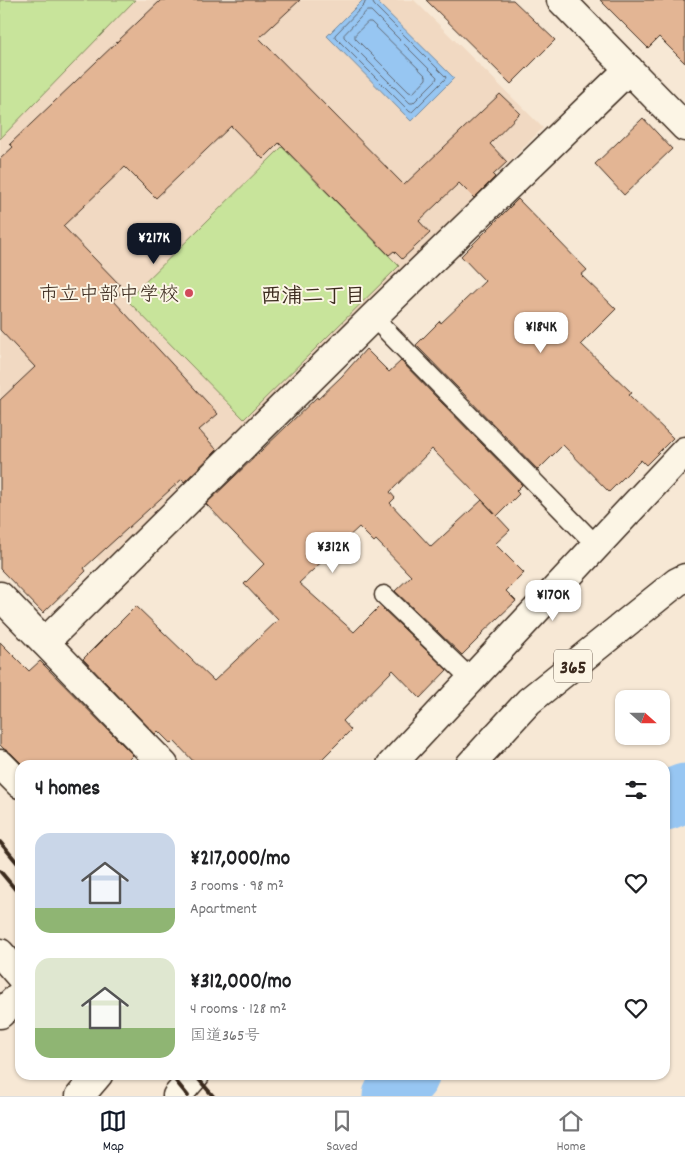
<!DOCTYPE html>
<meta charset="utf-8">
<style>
body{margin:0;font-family:Dekko,"Klee One",sans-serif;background:#f2f2f2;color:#202124;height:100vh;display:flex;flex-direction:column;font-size:19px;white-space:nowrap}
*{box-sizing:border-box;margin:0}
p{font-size:16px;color:#757577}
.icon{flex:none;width:28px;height:28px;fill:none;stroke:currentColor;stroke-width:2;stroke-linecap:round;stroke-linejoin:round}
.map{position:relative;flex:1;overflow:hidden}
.drawer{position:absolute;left:15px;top:760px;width:655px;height:320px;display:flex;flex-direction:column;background:#fff;border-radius:15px;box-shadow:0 1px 4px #0004}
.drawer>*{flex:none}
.needle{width:32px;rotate:111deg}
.fabs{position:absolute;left:615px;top:690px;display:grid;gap:10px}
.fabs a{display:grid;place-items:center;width:55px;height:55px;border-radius:10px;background:#fff;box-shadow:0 1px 4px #0004;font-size:25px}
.price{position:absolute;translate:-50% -42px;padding:0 11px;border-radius:10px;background:#fff;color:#222;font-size:16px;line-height:32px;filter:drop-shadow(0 1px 2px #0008)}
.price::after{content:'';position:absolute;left:50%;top:30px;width:15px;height:11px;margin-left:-8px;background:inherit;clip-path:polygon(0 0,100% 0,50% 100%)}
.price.selected{background:#111827;color:#fff}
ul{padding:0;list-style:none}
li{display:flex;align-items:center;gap:15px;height:125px;padding:0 20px}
li span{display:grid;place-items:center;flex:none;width:140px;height:100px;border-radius:15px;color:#555}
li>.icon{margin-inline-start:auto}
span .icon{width:60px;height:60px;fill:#fffc;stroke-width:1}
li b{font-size:21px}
h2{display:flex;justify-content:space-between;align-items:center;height:60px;padding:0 20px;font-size:21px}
.tabs{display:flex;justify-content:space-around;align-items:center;height:70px;border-top:1px solid #e0e0e0;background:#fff;font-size:14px;color:#757577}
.tabs a{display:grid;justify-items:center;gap:2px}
.tabs .selected{color:#111827}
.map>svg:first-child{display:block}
.built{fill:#f1d9c2}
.green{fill:#c8e49b;stroke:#82875c}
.water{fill:#97c6f2;stroke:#72889d}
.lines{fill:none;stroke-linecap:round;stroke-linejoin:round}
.shore{stroke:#606873;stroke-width:1}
.river{stroke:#97c6f2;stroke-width:59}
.building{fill:#e3b594;stroke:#3b2a1e;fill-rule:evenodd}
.lane-casing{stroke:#3b2a1e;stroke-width:21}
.street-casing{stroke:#3b2a1e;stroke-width:31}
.highway-casing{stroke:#3b2a1e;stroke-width:31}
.lane{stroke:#fcf5e5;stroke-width:18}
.street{stroke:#fcf5e5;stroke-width:28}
.highway{stroke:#fcf5e5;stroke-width:28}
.rail{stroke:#3b2a1e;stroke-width:4}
.poi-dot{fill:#d1495b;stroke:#fcf5e5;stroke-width:2}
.labels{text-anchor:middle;stroke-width:4;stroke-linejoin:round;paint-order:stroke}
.shield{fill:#fcf5e5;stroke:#75675a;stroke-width:1}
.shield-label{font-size:19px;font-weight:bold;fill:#3b2a1e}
.poi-label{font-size:20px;fill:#3b2a1e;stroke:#fcf5e5;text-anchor:end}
.neighbourhood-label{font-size:21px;font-weight:bold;fill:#3b2a1e;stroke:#fcf5e5}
</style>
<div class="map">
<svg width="685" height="1096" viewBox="0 0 685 1096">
<rect width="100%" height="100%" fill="#f7e8d5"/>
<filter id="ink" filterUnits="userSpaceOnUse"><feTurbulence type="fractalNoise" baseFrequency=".02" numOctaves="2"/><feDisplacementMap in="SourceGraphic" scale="10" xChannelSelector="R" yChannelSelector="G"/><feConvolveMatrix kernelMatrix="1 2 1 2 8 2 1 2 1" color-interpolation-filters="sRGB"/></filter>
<g filter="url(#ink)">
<path class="built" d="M 0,0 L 414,0 L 543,128 L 105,566 L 0,459 Z"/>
<g class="green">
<path d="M 0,0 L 135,0 L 0,139 Z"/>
<path d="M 282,147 L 399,266 L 244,419 L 127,300 Z"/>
</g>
<path class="water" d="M 363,0 L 375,0 L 454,78 L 411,121 L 327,36 Z"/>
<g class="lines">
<g class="shore">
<path d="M 366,0 L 364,5 L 335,35 L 335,37 L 410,112 L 412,112 L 445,79 L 446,77 L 374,5 L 372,0"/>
<path d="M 367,11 L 371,11 L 437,77 L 436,80 L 413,103 L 410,103 L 344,37 L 344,35 Z"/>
<path d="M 368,22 L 371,22 L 426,76 L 426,79 L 413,93 L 409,92 L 355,38 L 355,35 Z"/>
</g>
<g class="river">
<path d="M 665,801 L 685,793"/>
<path d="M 392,1096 L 410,1075"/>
</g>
</g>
<g class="building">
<path d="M 161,0 L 300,0 L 259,38 L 404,185 L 500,94 L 520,113 L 490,144 L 507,162 L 493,175 L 495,177 L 474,198 L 459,183 L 419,221 L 430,233 L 402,259 L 394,251 L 389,255 L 279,143 L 263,159 L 231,126 L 156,198 L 125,167 L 63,226 L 120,285 L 116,289 L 120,294 L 113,300 L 218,414 L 199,430 L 217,450 L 184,482 L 182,479 L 84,568 L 86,571 L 43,613 L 0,569 L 0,400 L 35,367 L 0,330 L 0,159 L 13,147 L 10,144 Z"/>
<path d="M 426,0 L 513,0 L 555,40 L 511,84 Z"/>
<path d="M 600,0 L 685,0 L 685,63 L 659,37 L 648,48 Z"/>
<path d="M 643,118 L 672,149 L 624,195 L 595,164 Z"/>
<path d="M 518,199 L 587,270 L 581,275 L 616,309 L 581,344 L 632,393 L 629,395 L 673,438 L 646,465 L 641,460 L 609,492 L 563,445 L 538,470 L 416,345 L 440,321 L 441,323 L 485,281 L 461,256 Z"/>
<path d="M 366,349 L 389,372 L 401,361 L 522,485 L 516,491 L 519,494 L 497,516 L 482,500 L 510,530 L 495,544 L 524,573 L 506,591 L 516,601 L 481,634 L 482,635 L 462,655 L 395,591 L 411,576 L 376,540 L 374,542 L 359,527 L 299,583 L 354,632 L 380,606 L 447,670 L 420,698 L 393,670 L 343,721 L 351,730 L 316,765 L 197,765 L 174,741 L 171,744 L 158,731 L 155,734 L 83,659 L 136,606 L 214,681 L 278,620 L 244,584 L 264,564 L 206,504 L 317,397 L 318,399 L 342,376 ZM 432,449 L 482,500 L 431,547 L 390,503 L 395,498 L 390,492 Z"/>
<path d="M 0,642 L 29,671 L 40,661 L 133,755 L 123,765 L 23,765 L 11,753 L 4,749 L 0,745 Z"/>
</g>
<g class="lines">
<g class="lane-casing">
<g id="lane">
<path d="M 373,317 L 596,545"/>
<path d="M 384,595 L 471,679"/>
</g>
</g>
<g class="street-casing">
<g id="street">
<path d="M 561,0 L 685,127"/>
<path d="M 0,596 L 164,765"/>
<path d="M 45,642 L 373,317 L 629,69"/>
<path d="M 0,764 L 20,784"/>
<path d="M 391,765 L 685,451"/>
<path d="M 0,953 L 20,976"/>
<path d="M 0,1014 L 20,995"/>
<path d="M 80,1096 L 98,1075"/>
</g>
</g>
<g class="highway-casing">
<g id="highway">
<path d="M 470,765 L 529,701 L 677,582 L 685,578"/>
<path d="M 177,1096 L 195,1075"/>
</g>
</g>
<use href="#lane" class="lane"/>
<use href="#street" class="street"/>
<use href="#highway" class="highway"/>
<g class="rail">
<path d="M 0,842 L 20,866"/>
<path d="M 0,871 L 20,895"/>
<path d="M 171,1075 L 188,1096"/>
<path d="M 195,1075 L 213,1096"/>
</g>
</g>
</g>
<circle class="poi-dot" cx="189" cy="293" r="5"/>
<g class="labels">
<rect class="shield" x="554" y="649.5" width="38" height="33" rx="4"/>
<g class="shield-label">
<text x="573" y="673">365</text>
</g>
<g class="poi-label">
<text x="179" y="300">市立中部中学校</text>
</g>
<g class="neighbourhood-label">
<text x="313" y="302">西浦二丁目</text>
</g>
</g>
</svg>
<div class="fabs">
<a><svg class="needle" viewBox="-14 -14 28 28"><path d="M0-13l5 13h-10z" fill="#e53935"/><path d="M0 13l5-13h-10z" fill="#757577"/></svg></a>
</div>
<b class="price selected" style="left:154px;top:265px">¥217K</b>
<b class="price" style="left:541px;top:354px">¥184K</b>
<b class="price" style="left:333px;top:574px">¥312K</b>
<b class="price" style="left:553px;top:622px">¥170K</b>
<section class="drawer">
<h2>4 homes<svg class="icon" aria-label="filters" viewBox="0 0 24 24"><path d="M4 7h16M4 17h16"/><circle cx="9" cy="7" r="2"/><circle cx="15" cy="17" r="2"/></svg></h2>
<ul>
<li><span style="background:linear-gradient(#c9d6e8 75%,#8fb573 0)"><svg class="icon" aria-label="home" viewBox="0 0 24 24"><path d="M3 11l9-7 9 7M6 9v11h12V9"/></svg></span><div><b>¥217,000/mo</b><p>3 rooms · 98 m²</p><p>Apartment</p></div><svg class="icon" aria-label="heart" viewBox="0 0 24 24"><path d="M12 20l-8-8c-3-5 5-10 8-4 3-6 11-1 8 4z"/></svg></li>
<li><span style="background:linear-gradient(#dfe7d0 70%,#8fb573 0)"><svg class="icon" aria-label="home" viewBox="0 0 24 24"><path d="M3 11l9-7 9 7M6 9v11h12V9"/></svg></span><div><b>¥312,000/mo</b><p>4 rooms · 128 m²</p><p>国道365号</p></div><svg class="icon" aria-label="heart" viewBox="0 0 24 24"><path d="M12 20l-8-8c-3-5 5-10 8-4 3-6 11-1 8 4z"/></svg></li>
</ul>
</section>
</div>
<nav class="tabs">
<a class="selected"><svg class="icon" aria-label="map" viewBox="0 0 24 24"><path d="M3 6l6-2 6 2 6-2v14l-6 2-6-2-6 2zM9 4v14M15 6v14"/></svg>Map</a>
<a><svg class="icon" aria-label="saved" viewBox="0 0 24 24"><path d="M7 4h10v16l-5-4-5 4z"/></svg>Saved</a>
<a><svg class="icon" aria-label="home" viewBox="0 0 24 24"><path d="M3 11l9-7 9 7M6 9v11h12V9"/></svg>Home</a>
</nav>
